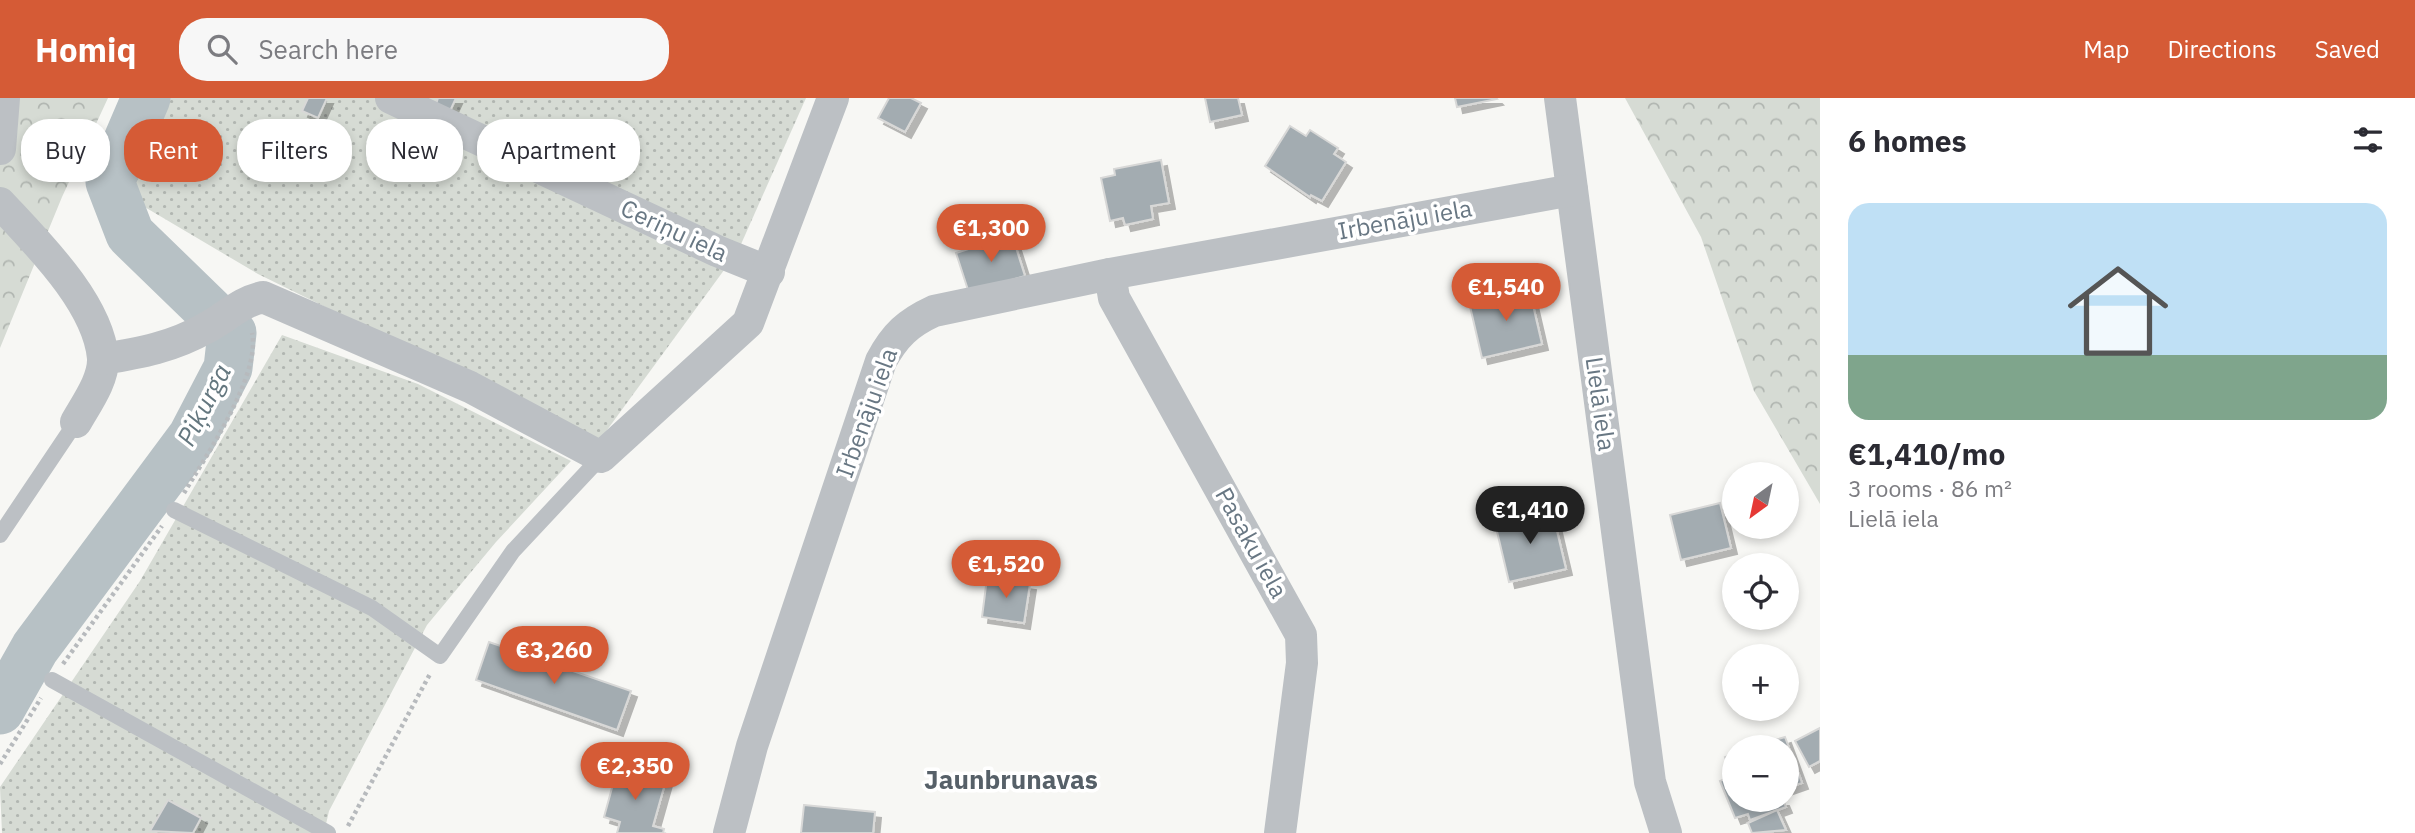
<!DOCTYPE html>
<meta charset="utf-8">
<style>
body{margin:0;font-family:"IBM Plex Sans",sans-serif;background:#f7f7f7;color:#2b2b33;height:100vh;display:flex;flex-direction:column;font-size:26px;white-space:nowrap}
*{box-sizing:border-box;margin:0}
p{font-size:23px;color:#7c7c81}
.icon{flex:none;width:38px;height:38px;fill:none;stroke:currentColor;stroke-width:2;stroke-linecap:round;stroke-linejoin:round}
.map{position:relative;flex:1;overflow:hidden}
.panel{display:flex;flex-direction:column;background:#fff;width:595px}
.panel>*{flex:none}
.top-card{position:absolute;left:21px;top:21px;width:665px;height:63px;display:flex;gap:14px}
.needle{width:46px;rotate:213deg}
.buttons{position:absolute;left:1722px;top:364px;display:grid;gap:14px}
.buttons a{display:grid;place-items:center;width:77px;height:77px;border-radius:50%;background:#fff;box-shadow:0 4px 10px #0003;font-size:35px}
.price{position:absolute;translate:-50% -60px;padding:0 16px;border-radius:24px;background:#d55b36;color:#fff;font-size:23px;line-height:46px;filter:drop-shadow(0 2px 4px #0008)}
.price::after{content:'';position:absolute;left:50%;top:42px;width:21px;height:16px;margin-left:-10px;background:inherit;clip-path:polygon(0 0,100% 0,50% 100%)}
.price.active{background:#222;color:#fff}
ul{padding:0;list-style:none}
li{display:grid;align-content:center;gap:14px;height:371px;padding:0 28px}
li span{display:grid;place-items:center;height:217px;border-radius:21px;color:#555}
li>.icon{margin-inline-start:auto}
span .icon{width:126px;height:126px;fill:#fffc;stroke-width:1}
li b{font-size:30px}
h2{display:flex;justify-content:space-between;align-items:center;height:84px;padding:0 28px;font-size:30px}
.tag{padding:0 24px;border-radius:28px;background:#fff;box-shadow:0 4px 10px #0003;font-size:24px;line-height:63px}
.tag.active{background:#d55b36;color:#fff}
header{display:flex;align-items:center;gap:42px;box-sizing:border-box;height:98px;padding:0 35px;background:#d55b36;color:#fff}
header strong{font-size:33px}
nav{display:flex;gap:38px;margin-inline-start:auto;font-size:24px}
.search{width:490px;height:63px;background:#f7f7f7;display:flex;align-items:center;gap:18px;box-sizing:border-box;padding:0 24px;border-radius:28px;color:#7c7c81;font-size:26px}
main{display:flex;flex:1;min-height:0}
.map>svg:first-child{display:block}
.green{fill:url(#green-dots)}
.forest{fill:url(#forest-crowns)}
.lines{fill:none;stroke-linecap:round;stroke-linejoin:round}
.river{stroke:#b7c1c5;stroke-width:49}
.building{fill:#a3acb1;stroke:#d8d8d7;stroke-width:2;filter:url(#shadow)}
.path{stroke:#b7babd;stroke-width:4.5;stroke-dasharray:3.5 3.5;stroke-linecap:butt}
.lane{stroke:#bcc0c4;stroke-width:16}
.street{stroke:#bcc0c4;stroke-width:32}
.labels{text-anchor:middle;stroke-width:7;stroke-linejoin:round;paint-order:stroke}
.street-label{font-size:24px;fill:#687783;stroke:#fff}
.water-label{font-size:26px;font-style:italic;fill:#64777f;stroke:#fff}
.neighbourhood-label{font-size:26px;font-weight:bold;fill:#566068;stroke:#fff}
</style>
<header>
<strong>Homiq</strong>
<div class="search"><svg class="icon" aria-label="search" viewBox="0 0 24 24"><circle cx="10" cy="10" r="6"/><path d="M15 15l6 6"/></svg>Search here</div>
<nav><a>Map</a><a>Directions</a><a>Saved</a></nav>
</header>
<main>
<div class="map">
<svg width="1820" height="735" viewBox="0 0 1820 735">
<defs>
<pattern id="green-dots" width="8" height="8" patternUnits="userSpaceOnUse" patternTransform="scale(1.75)"><rect width="8" height="8" fill="#d6dbd4"/><path d="M2 2h.1M6 6h.1" fill="none" stroke="#b1b6b1" stroke-width="1.8" stroke-linecap="round"/></pattern>
<pattern id="forest-crowns" width="20" height="18" patternUnits="userSpaceOnUse" patternTransform="scale(1.75)"><rect width="20" height="18" fill="#d6dbd4"/><path d="M2 6a3 3 0 1 1 6 0M12 15a3 3 0 1 1 6 0" fill="none" stroke="#b1b6b1"/></pattern>
<filter id="shadow"><feDropShadow dx="6" dy="6" stdDeviation="0" flood-color="#0004"/></filter>
</defs>
<rect width="100%" height="100%" fill="#f7f7f4"/>
<g class="green">
<path d="M 162,0 L 806,0 L 738,153 L 599,343 L 258,176 L 143,108 L 131,73 Z"/>
<path d="M 282,237 L 418,286 L 571,363 L 496,444 L 427,527 L 329,713 L 324,735 L 2,735 L 0,689 L 140,483 Z"/>
</g>
<g class="forest">
<path d="M 0,0 L 108,0 L 62,99 L 0,250 Z"/>
<path d="M 1625,0 L 1820,0 L 1820,406 L 1754,293 L 1701,139 Z"/>
</g>
<g class="lines">
<path class="river" d="M 0,612 L 35,550 L 192,339 L 228,270 L 232,235 L 130,136 L 110,84 L 146,0"/>
</g>
<g class="building">
<path d="M 308,0 L 327,0 L 318,20 L 302,13 Z"/>
<path d="M 438,0 L 456,0 L 450,13 L 436,6 Z"/>
<path d="M 889,0 L 911,0 L 921,5 L 905,34 L 878,20 Z"/>
<path d="M 1205,0 L 1238,0 L 1242,17 L 1210,24 Z"/>
<path d="M 1455,0 L 1496,0 L 1497,1 L 1457,9 Z"/>
<path d="M 1290,28 L 1306,38 L 1310,32 L 1338,50 L 1334,56 L 1346,64 L 1322,103 L 1311,97 L 1310,99 L 1265,68 Z"/>
<path d="M 1161,62 L 1169,105 L 1151,108 L 1153,121 L 1125,127 L 1123,120 L 1110,123 L 1101,80 L 1115,77 L 1114,71 Z"/>
<path d="M 1012,137 L 1025,178 L 969,195 L 956,155 Z"/>
<path d="M 1529,190 L 1542,246 L 1482,260 L 1469,204 Z"/>
<path d="M 1720,405 L 1731,450 L 1681,462 L 1670,417 Z"/>
<path d="M 1552,412 L 1566,471 L 1509,484 L 1495,425 Z"/>
<path d="M 987,480 L 1030,486 L 1024,525 L 982,519 Z"/>
<path d="M 489,544 L 631,593 L 617,632 L 476,582 Z"/>
<path d="M 1820,630 L 1820,663 L 1809,669 L 1795,643 Z"/>
<path d="M 1785,639 L 1802,685 L 1787,690 L 1787,649 L 1751,649 Z"/>
<path d="M 1734,656 L 1734,702 L 1783,702 L 1786,709 L 1750,722 L 1748,716 L 1735,720 L 1720,683 L 1732,678 L 1725,659 Z"/>
<path d="M 618,668 L 666,682 L 653,728 L 664,731 L 663,735 L 617,735 L 620,724 L 604,719 Z"/>
<path d="M 168,702 L 201,720 L 193,735 L 150,733 Z"/>
<path d="M 804,707 L 875,714 L 873,735 L 801,735 Z"/>
<path d="M 1777,712 L 1786,732 L 1752,735 L 1748,725 Z"/>
</g>
<g class="lines">
<g class="path">
<path d="M 184,395 C 206,358 261,277 252,235"/>
<path d="M 63,566 L 162,428"/>
<path d="M 0,666 L 41,600"/>
<path d="M 348,728 L 430,576"/>
</g>
<g class="lane">
<path d="M 174,412 L 372,510 L 440,558 L 513,453 L 601,359"/>
<path d="M 0,437 L 76,324"/>
<path d="M 52,582 L 328,735"/>
</g>
<g class="street">
<path d="M 391,0 L 717,153 L 769,174"/>
<path d="M 1560,0 L 1650,684 L 1666,735"/>
<path d="M 0,51 L 4,0"/>
<path d="M 0,105 C 36,144 98,204 103,260 C 104,282 86,306 76,324"/>
<path d="M 1110,176 L 1114,200 L 1301,537 L 1302,565 L 1280,735"/>
<path d="M 103,261 C 140,255 173,249 206,230 C 227,219 240,204 263,199 L 470,289 L 601,359 L 748,225 L 833,0"/>
<path d="M 729,735 L 752,648 L 881,263 C 895,237 908,225 934,213 L 1110,176 L 1572,92"/>
</g>
</g>
<g class="labels">
<g class="street-label">
<text transform="translate(1405 122) rotate(-10)" y="8">Irbenāju iela</text>
<text transform="translate(674 133) rotate(25)" y="8">Ceriņu iela</text>
<text transform="translate(1600 306) rotate(82)" y="8">Lielā iela</text>
<text transform="translate(867 315) rotate(-70)" y="8">Irbenāju iela</text>
<text transform="translate(1251 445) rotate(61)" y="8">Pasaku iela</text>
</g>
<g class="water-label">
<text transform="translate(204 307) rotate(-63)" y="9">Piķurga</text>
</g>
<g class="neighbourhood-label">
<text x="1011" y="691">Jaunbrunavas</text>
</g>
</g>
</svg>
<div class="buttons">
<a><svg class="needle" viewBox="-14 -14 28 28"><path d="M0-13l5 13h-10z" fill="#e53935"/><path d="M0 13l5-13h-10z" fill="#7c7c81"/></svg></a>
<a><svg class="icon" aria-label="locate" viewBox="0 0 24 24"><circle cx="12" cy="12" r="6"/><path d="M12 2v4M12 18v4M2 12h4M18 12h4"/></svg></a>
<a>+</a>
<a>−</a>
</div>
<b class="price" style="left:991px;top:166px">€1,300</b>
<b class="price" style="left:1506px;top:225px">€1,540</b>
<b class="price active" style="left:1530px;top:448px">€1,410</b>
<b class="price" style="left:1006px;top:502px">€1,520</b>
<b class="price" style="left:554px;top:588px">€3,260</b>
<b class="price" style="left:635px;top:704px">€2,350</b>
<div class="top-card">
<a class="tag">Buy</a>
<a class="tag active">Rent</a>
<a class="tag">Filters</a>
<a class="tag">New</a>
<a class="tag">Apartment</a>
</div>
</div>
<section class="panel">
<h2>6 homes<svg class="icon" aria-label="filters" viewBox="0 0 24 24"><path d="M4 7h16M4 17h16"/><circle cx="9" cy="7" r="2"/><circle cx="15" cy="17" r="2"/></svg></h2>
<ul>
<li><span style="background:linear-gradient(#bfe0f5 70%,#7fa58c 0)"><svg class="icon" aria-label="home" viewBox="0 0 24 24"><path d="M3 11l9-7 9 7M6 9v11h12V9"/></svg></span><div><b>€1,410/mo</b><p>3 rooms · 86 m²</p><p>Lielā iela</p></div></li>
</ul>
</section>
</main>
